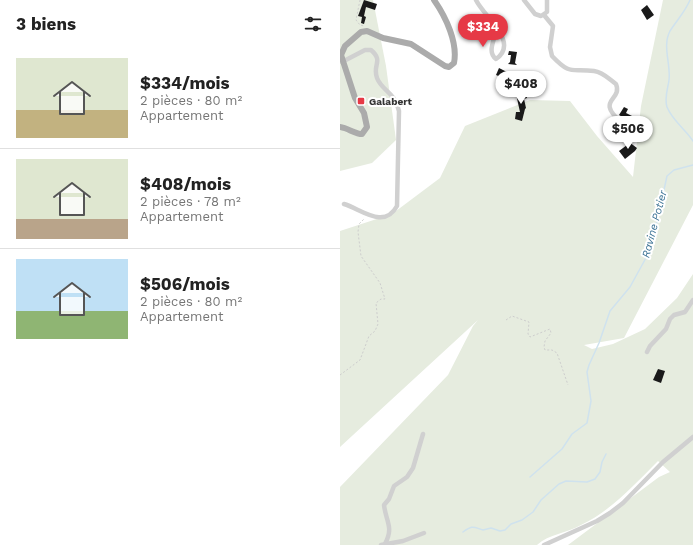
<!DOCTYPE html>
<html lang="fr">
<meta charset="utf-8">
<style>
body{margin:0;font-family:"Work Sans",sans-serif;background:#f2f2f2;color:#222;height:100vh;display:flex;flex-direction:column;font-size:15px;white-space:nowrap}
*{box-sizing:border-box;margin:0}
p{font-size:13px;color:#767676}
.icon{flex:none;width:22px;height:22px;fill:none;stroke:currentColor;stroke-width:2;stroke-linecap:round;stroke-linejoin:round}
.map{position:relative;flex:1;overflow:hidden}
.panel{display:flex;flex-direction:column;background:#fff;width:340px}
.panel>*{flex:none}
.price{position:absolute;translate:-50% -34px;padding:0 9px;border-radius:14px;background:#fff;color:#222;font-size:13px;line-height:26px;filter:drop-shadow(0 1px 2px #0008)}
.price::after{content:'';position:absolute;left:50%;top:24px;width:12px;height:9px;margin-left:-6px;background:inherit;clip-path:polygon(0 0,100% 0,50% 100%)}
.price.current{background:#e63946;color:#fff}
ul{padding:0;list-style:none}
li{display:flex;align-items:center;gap:12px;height:100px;padding:0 16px}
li+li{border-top:1px solid #e0e0e0}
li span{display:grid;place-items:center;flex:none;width:112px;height:80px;border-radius:0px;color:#555}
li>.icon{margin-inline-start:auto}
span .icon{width:48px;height:48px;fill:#fffc;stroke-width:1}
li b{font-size:17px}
h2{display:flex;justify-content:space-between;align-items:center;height:48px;padding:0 16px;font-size:17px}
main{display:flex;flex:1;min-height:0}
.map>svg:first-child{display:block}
.green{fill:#e6ecdf}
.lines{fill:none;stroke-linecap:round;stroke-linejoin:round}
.stream{stroke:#cfe2ee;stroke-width:1.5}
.building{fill:#1a1a1a}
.path{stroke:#cdcdcd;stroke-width:1;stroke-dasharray:2 2;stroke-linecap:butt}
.minor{stroke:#d0d0d0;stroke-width:4.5}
.major{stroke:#ababab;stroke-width:6}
.poi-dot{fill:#e63946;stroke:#fff;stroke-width:1.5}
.labels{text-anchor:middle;stroke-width:4;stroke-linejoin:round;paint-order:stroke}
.poi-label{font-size:10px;font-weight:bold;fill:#333;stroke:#fff;text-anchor:start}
.water-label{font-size:11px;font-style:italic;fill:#3f7597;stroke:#fff}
</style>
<main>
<section class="panel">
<h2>3 biens<svg class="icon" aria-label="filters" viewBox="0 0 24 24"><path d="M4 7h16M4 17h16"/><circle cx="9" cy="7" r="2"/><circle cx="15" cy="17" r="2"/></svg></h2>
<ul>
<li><span style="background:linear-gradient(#dfe7d0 65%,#c2b280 0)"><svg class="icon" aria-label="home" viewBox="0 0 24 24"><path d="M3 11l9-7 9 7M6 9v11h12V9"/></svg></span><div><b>$334/mois</b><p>2 pièces · 80 m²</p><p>Appartement</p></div></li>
<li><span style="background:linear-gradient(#dfe7d0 75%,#b9a48a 0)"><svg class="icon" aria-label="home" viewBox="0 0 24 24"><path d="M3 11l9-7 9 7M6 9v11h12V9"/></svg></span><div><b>$408/mois</b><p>2 pièces · 78 m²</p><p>Appartement</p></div></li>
<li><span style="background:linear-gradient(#bfe0f5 65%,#8fb573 0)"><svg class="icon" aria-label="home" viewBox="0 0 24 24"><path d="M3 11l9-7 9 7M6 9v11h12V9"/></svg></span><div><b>$506/mois</b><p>2 pièces · 80 m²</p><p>Appartement</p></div></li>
</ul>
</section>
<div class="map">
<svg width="353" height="545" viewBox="0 0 353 545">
<rect width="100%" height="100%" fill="#fff"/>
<g class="green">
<path d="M 0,0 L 33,0 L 46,66 L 56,140 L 32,163 L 0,171 Z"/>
<path d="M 323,0 L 353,0 L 353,205 L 284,338 L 244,345 L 252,349 L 273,344 L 305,329 L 337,298 L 353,274 L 353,545 L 228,545 L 319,477 L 330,472 L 318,461 C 294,485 272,510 241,525 C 227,533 209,534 197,545 L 0,545 L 0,487 L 108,375 L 133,326 L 138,320 L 0,447 L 0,231 L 52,214 L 100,178 L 125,126 L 190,100 L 230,101 L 257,136 L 293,177 L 301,106 Z"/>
</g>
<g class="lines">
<g class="stream">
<path d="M 350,0 C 345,12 337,20 330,31 C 322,46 331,64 329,80 C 328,88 324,98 327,107 C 332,120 346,130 353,141"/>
<path d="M 190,477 L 222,449 L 232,434 L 247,423 L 251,401 L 247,372 L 249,365 L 259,343 L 270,311 L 290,287 L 307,256 L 315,231 L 327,176 L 334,170 L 353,165"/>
<path d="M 123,532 C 133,525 133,527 143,530 L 151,528 L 160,531 L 165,530 L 171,524 L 182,520 L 193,512 L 201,500 L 219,484 L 226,481 L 247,482 L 255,479 L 260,472 L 262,462 L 266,454"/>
</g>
</g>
<g class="building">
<path d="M 24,0 L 37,4 L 35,10 L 26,7 L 24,16 L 26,17 L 24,24 L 21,23 L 22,17 L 18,16 Z"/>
<path d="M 307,5 L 314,15 L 307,20 L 301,10 Z"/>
<path d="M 142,20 L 148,32 L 141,34 L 136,22 Z"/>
<path d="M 169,51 L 177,52 L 175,63 L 177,65 L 168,64 L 170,62 L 171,55 L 168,55 Z"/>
<path d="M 159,68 L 171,74 L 168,80 L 156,75 Z"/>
<path d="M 185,90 L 187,98 L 184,99 L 186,108 L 185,109 L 182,121 L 175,119 L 176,112 L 180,112 L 176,94 Z"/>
<path d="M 284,107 L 288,109 L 286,113 L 294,117 L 291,122 L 279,115 Z"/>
<path d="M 289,142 L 297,148 L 295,151 L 285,159 L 279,151 L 287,145 Z"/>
<path d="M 318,369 L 325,371 L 321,383 L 313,380 Z"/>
</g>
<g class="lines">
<g class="path">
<path d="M 20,0 L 16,20 L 20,25 L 24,26"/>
<path d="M 166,320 L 172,316 L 189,322 L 188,334 L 190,337 L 210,329 L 211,333 L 205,341 L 204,347 L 205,350 L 212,350 L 217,353 L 228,385"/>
<path d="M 0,375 L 20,360 L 29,336 L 35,331 L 38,324 L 36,303 L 41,299 L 45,299 L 40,283 L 21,256 L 18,232 L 19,224 L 24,219"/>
</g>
<g class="minor">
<path d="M 136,0 C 144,17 180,42 156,59 C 146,51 156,39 156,28"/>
<path d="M 184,0 L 195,14 L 201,16 L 207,12 L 207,0"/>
<path d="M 204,15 L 213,26 L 210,47 L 212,56 C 231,76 231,68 254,71 C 263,72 269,79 276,84 C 283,101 254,99 282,123"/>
<path d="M 2,62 L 25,50 L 31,50 C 44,61 32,65 37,78 C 42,91 55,92 59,111 L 57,206 C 44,230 21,209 4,204"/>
<path d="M 307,352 L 310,346 L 326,329 L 330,319 L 334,315 L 345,312 L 353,300"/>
<path d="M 45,544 C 54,527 46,522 44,505 L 49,499 L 54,486 L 67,477 L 73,468 L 83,434"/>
<path d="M 41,545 L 63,541 L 84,533"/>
<path d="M 204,545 L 257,521 L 270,513 L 283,503 L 323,462 L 353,437"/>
</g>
<path class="major" d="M 0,127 C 8,128 15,134 22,134 L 27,127 L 24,113 L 15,98 L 1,55 L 5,46 L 21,32 L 27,31 L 43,38 L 71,44 L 105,66 L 109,67 L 114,63 C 118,43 106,17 94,0"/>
</g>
<rect class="poi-dot" x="17" y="97" width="8" height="8" rx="2"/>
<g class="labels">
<g class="poi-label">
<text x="29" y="105">Galabert</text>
</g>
<g class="water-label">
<text transform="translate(314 224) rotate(-75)" y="4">Ravine Potier</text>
</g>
</g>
</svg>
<b class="price current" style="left:143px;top:48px">$334</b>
<b class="price" style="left:181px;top:105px">$408</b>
<b class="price" style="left:288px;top:150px">$506</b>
</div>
</main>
